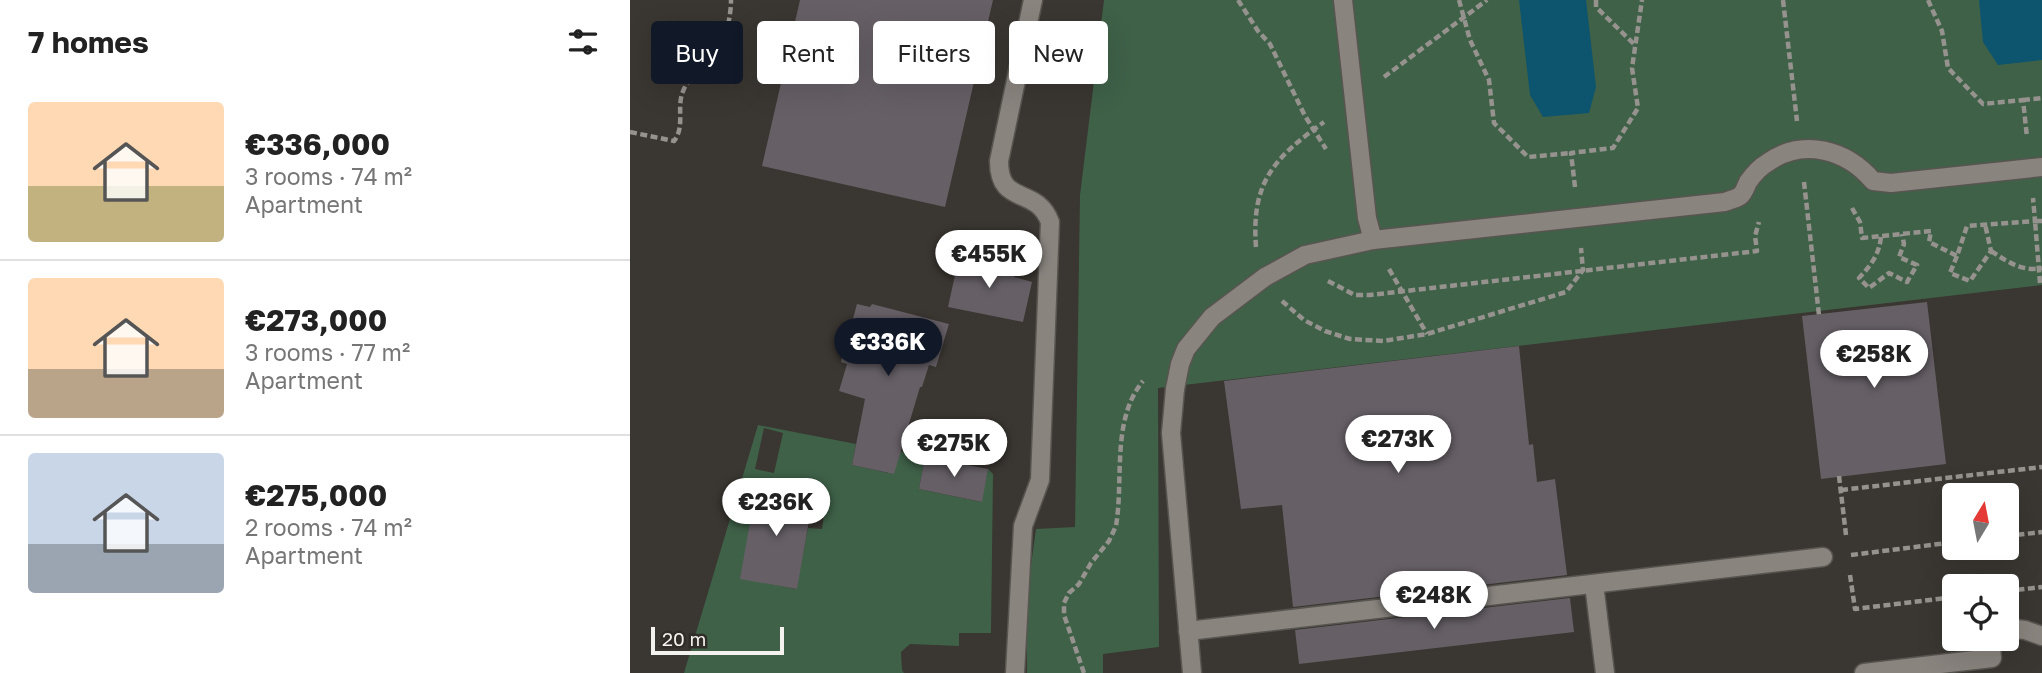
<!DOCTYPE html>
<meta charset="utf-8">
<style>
body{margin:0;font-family:"Golos Text",sans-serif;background:#f6f6f6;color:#222;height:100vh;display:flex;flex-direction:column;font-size:26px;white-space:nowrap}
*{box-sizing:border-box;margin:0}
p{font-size:23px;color:#767676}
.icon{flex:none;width:38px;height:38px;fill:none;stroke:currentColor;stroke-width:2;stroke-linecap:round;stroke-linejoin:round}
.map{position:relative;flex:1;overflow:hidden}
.sheet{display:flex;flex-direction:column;background:#fff;width:630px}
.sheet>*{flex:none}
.guide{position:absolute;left:21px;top:21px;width:665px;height:63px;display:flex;gap:14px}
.needle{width:46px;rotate:10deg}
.fabs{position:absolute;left:1312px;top:483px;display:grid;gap:14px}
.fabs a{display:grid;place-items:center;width:77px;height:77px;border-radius:7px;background:#fff;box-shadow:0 7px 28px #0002;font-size:35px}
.scale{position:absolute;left:21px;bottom:18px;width:133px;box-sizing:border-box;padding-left:7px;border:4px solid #f4f2ee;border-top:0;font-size:19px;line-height:24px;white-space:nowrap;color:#f4f2ee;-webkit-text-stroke:5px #302c27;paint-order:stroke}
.price{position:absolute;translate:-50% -60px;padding:0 16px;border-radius:24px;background:#fff;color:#222;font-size:23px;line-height:46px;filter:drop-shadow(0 2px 4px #0008)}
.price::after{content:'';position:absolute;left:50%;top:42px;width:21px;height:16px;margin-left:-10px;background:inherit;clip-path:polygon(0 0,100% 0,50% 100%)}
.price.active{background:#111827;color:#fff}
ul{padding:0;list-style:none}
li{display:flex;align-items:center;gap:21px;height:175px;padding:0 28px}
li+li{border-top:2px solid #e0e0e0}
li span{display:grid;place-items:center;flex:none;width:196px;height:140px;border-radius:7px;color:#555}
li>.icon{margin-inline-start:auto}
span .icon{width:84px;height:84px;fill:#fffc;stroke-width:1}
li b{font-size:30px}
h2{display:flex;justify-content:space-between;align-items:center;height:84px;padding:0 28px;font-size:30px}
.chip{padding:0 24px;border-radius:7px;background:#fff;box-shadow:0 7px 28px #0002;font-size:24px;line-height:63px}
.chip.active{background:#111827;color:#fff}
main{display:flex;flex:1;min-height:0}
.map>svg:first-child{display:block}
.green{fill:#3f6148;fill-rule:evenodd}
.water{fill:#0d546f}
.building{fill:#666066}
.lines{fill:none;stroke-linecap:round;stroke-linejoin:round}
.lane-casing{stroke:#585550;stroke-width:21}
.street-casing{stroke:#585550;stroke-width:21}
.path{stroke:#96938f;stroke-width:4.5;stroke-dasharray:7 3.5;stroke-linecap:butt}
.lane{stroke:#89847e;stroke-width:18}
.street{stroke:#89847e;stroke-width:18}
</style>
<main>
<section class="sheet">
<h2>7 homes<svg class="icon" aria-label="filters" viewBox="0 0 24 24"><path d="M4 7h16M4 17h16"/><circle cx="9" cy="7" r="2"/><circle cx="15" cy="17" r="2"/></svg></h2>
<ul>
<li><span style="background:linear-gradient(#ffd9b3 60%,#c2b280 0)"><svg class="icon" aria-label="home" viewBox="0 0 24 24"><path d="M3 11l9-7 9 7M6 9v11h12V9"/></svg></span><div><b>€336,000</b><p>3 rooms · 74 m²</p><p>Apartment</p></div></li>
<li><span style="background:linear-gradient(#ffd9b3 65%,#b9a48a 0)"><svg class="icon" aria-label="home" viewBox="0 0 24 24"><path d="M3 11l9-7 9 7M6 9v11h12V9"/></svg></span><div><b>€273,000</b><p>3 rooms · 77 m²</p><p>Apartment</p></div></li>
<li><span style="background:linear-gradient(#c9d6e8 65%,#9aa5b1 0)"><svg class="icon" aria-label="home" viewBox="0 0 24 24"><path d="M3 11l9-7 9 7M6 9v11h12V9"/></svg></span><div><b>€275,000</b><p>2 rooms · 74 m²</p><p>Apartment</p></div></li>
</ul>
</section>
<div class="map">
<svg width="1412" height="673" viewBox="0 0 1412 673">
<rect width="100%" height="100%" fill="#3a3631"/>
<g class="green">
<path d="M 474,0 L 1412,0 L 1412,285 L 528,388 L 529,647 L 473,654 L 473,673 L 397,673 L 397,594 L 406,529 L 445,527 L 450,195 Z"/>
<path d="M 128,425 L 226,444 L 222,465 L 258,473 L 264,450 L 295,457 L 289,489 L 351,502 L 358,469 L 363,474 L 361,633 L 329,633 L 329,646 L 280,644 L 271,652 L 272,670 L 274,673 L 54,673 ZM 134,428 L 153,433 L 144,473 L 125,469 ZM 182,499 L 187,506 L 195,508 L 192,529 L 178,528 L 166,589 L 111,578 Z"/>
</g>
<g class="water">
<path d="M 889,0 L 956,0 L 966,87 L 959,113 L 913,117 L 900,95 Z"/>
<path d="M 1349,0 L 1412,0 L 1412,60 L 1368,65 L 1353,42 Z"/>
</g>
<g class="building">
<path d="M 170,0 L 363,0 L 315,207 L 132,166 Z"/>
<path d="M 329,257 L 385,269 L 384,277 L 402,282 L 393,322 L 318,307 Z"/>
<path d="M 1297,302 L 1316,464 L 1191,479 L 1172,316 Z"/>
<path d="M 227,304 L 240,307 L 242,304 L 319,324 L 306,367 L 299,365 L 292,387 L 290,387 L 264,474 L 222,465 L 235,399 L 209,391 L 217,364 L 211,362 Z"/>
<path d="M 889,346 L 899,445 L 903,444 L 907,482 L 925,479 L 937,575 L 663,607 L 652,505 L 611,509 L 594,381 Z"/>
<path d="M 295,457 L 358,469 L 352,502 L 289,489 Z"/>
<path d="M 126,488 L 183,498 L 167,589 L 110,579 Z"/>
<path d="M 940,598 L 944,632 L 669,664 L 665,630 Z"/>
</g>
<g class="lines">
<g class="lane-casing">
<g id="lane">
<path d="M 545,389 L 541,433 L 562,673"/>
<path d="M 964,584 L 975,673"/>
<path d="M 1377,628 L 1395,630 L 1412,636"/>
<path d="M 558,631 L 1193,557"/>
<path d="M 385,673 L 393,526 L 410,480 L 420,222 C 406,185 369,207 369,161 L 403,0"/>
<path d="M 1234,673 L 1362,658 L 1360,639"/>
</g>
</g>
<g class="street-casing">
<g id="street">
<path d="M 713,0 L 737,218 L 743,240"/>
<path d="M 545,389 L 550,364 L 556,349 L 582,317 L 635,277 L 675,255 L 743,240 L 1095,202 C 1099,200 1106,199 1110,196 C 1114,193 1116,186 1118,182 C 1123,175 1130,167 1137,163 C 1173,137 1217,150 1243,181 L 1261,183 L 1412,167"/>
</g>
</g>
<g class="path">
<path d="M 608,0 L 628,31 L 640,44 L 675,116 L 696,149"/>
<path d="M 829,0 L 840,40 L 859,80 L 864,123 L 898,157 L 941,153"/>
<path d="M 966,0 L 966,7 L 1006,46"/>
<path d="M 1153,0 L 1167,121"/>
<path d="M 1298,0 L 1312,31 L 1318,68 L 1353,104 L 1393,100 L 1397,137"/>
<path d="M 754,77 L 857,0"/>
<path d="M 1393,100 L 1412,98"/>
<path d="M 0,132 L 44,141 C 55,127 47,110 52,94 C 59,72 81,65 90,48 C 97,35 101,14 101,0"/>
<path d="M 1174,182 L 1189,315"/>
<path d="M 945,187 L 941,153 L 983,148 L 1008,108 L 1002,68 L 1012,0"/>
<path d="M 1222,208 L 1230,222 L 1232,238 L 1301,231 L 1299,242 L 1327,256 L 1337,226 L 1405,221 L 1403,198"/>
<path d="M 1251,237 C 1249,255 1241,265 1229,278 L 1239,288 L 1259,273 L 1277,282 L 1287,265 L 1269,257 L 1274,244 L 1272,234"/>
<path d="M 626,247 C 621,182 644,158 694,122"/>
<path d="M 1361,251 C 1378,262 1392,272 1412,268"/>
<path d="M 1327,256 L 1320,273 L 1340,281 L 1361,251 L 1355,224"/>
<path d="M 759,269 L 797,334"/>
<path d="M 698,281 L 725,295 L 740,295 L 1127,251 L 1125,236 L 1129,222"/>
<path d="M 1410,283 L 1405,221 L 1412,221"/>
<path d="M 652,301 L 674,320 L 695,331 L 720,339 L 753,341 L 797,334 L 936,292 L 953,270 L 951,248"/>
<path d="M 1209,476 L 1216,535"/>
<path d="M 1211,490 L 1412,467"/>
<path d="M 1377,536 L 1412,532"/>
<path d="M 1221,555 L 1325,542"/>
<path d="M 1220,575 L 1225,609 L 1325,597"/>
<path d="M 1377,591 L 1412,587"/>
<path d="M 454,673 L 434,615 L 434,603 L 439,593 L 449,584 L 461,563 L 479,541 L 486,526 C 494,479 481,420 513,381"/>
</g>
<use href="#lane" class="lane"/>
<use href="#street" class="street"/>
</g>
</svg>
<div class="fabs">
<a><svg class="needle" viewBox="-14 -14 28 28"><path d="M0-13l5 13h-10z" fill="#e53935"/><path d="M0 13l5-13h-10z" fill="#767676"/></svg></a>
<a><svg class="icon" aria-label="locate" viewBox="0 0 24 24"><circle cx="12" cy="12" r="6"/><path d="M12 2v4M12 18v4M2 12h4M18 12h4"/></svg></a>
</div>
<div class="scale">20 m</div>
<b class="price" style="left:359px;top:290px">€455K</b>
<b class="price active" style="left:258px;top:378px">€336K</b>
<b class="price" style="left:1244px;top:390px">€258K</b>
<b class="price" style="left:768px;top:475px">€273K</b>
<b class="price" style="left:324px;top:479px">€275K</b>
<b class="price" style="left:146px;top:538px">€236K</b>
<b class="price" style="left:804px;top:631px">€248K</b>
<div class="guide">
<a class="chip active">Buy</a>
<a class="chip">Rent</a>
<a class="chip">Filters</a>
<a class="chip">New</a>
</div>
</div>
</main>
